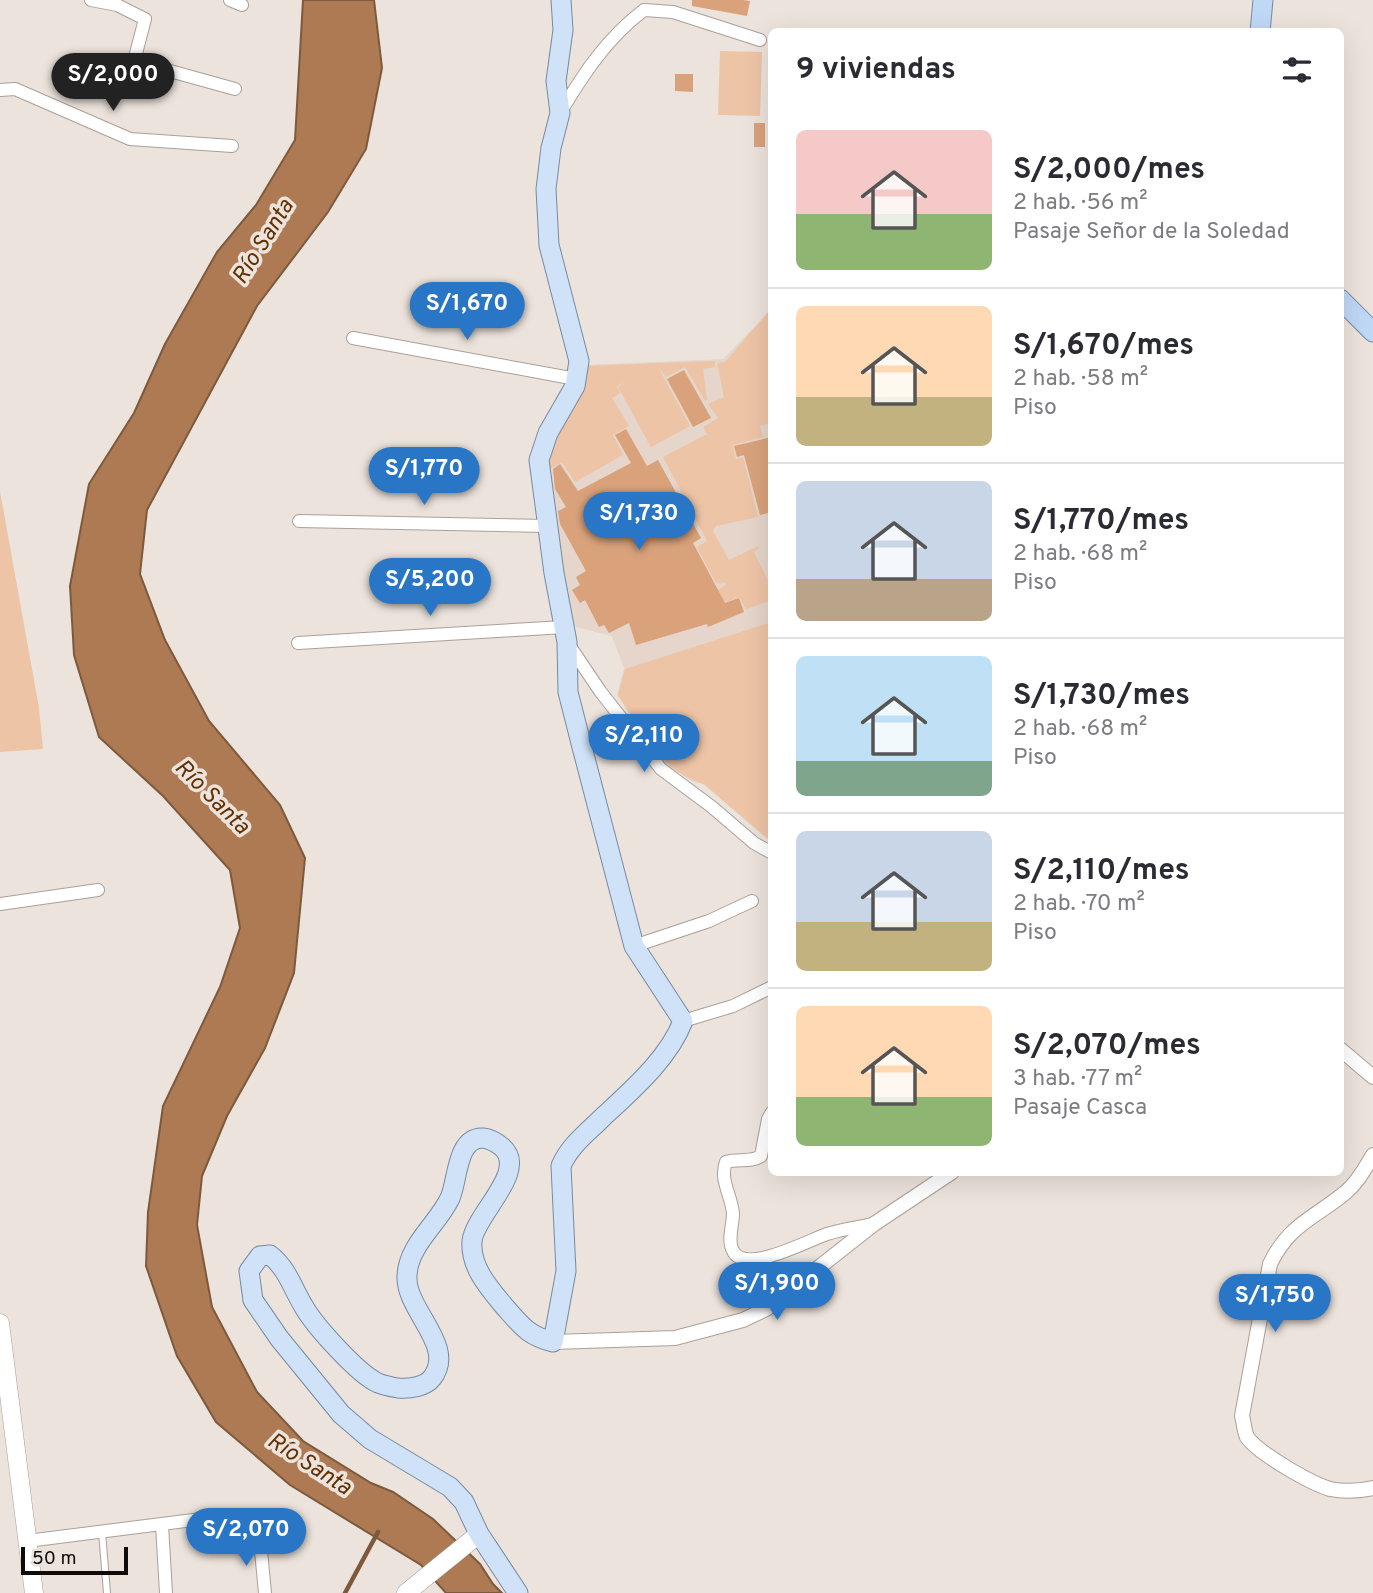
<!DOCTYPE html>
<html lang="es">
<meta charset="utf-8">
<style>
body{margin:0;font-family:Overpass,sans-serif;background:#f2f2f3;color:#2b2b33;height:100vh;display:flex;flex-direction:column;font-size:26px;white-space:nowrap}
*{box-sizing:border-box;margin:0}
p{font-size:23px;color:#7c7c81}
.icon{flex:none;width:38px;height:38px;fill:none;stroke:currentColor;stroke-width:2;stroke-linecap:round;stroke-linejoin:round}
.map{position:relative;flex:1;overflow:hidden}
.sheet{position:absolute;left:768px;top:28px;width:576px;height:1148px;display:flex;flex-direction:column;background:#fff;border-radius:10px;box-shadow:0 7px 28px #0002}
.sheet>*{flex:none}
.scale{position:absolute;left:21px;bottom:18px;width:107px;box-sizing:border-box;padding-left:7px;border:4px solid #0e0b09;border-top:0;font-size:19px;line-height:24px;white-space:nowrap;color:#0e0b09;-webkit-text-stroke:5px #ece3dc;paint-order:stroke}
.price{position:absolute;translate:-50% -60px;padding:0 16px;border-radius:24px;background:#2876c5;color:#fff;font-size:23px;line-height:46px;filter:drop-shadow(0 2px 4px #0008)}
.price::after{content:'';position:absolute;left:50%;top:42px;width:21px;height:16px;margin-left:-10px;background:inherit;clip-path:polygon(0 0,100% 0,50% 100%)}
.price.selected{background:#222;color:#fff}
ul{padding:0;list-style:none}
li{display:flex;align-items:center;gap:21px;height:175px;padding:0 28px}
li+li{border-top:2px solid #e1e1e2}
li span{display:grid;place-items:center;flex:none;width:196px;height:140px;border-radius:10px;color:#555}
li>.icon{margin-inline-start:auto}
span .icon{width:84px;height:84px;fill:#fffc;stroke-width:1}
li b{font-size:30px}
h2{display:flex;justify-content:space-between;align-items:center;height:84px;padding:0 28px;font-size:30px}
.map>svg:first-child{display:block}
.built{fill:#e5d5ca}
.green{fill:#eec4a7}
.water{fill:#ad7a53;stroke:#7d593d;stroke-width:2}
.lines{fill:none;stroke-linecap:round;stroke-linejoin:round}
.stream{stroke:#7d593d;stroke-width:4.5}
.building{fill:#d9a27b}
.service-casing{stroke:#a9a09a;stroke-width:8}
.minor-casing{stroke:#a9a09a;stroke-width:14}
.tertiary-casing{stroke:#a9a09a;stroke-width:16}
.secondary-casing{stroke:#a9a09a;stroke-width:19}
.primary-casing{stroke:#778aa2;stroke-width:21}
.trunk-casing{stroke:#778aa2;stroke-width:21}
.service{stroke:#fff;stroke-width:6}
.minor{stroke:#fff;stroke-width:12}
.tertiary{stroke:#fff;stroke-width:14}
.secondary{stroke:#fff;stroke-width:18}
.primary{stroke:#cfe2f8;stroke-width:19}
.trunk{stroke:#bfd8f6;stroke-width:19}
.labels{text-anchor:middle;stroke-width:7;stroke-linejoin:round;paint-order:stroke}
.water-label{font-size:23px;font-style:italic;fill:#612f00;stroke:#ece3dc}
</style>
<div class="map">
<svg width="1373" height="1593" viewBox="0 0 1373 1593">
<rect width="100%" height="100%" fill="#ece3dc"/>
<path class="built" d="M 772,309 L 772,836 L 767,839 L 703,784 L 692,781 L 662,763 L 617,695 L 624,668 L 612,636 L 576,627 L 571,622 L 545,478 L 584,365 L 723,359 Z"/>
<g class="green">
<path d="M 720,51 L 762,52 L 760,116 L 718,115 Z"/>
<path d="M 769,311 L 772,311 L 772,423 L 760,426 L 763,437 L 732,445 L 736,459 L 743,457 L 758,517 L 716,526 L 713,531 L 729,560 L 758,546 L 759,549 L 754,552 L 772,589 L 772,600 L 746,609 L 739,597 L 702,612 L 698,601 L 726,585 L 725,582 L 720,584 L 716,583 L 697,547 L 707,541 L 663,457 L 707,434 L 703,427 L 718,418 L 708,404 L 724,397 L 717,363 L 725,362 Z"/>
<path d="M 715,361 L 715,367 L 703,369 L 707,400 L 705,401 L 685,367 L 666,377 L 657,365 L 690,426 L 651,447 L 618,387 L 624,382 L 617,386 L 620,393 L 612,398 L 629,426 L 613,435 L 623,455 L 575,482 L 562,462 L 546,471 L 546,455 L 585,366 Z"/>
<path d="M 0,491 L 39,708 L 43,749 L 0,752 Z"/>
<path d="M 772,622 L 772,835 L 767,838 L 704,784 C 660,771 642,731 618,695 L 625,669 Z"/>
</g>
<path class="water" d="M 303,0 L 374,0 L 382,68 L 366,149 L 328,212 L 257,306 L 147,510 L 140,574 L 165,640 L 209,721 L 280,805 L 305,858 L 294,973 L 265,1048 L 227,1116 L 202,1176 L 197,1225 L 212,1307 L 257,1392 L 303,1441 L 371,1483 L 393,1492 L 433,1519 L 480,1564 L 493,1584 L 502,1593 L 446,1593 L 421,1565 L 290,1485 L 216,1422 L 177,1356 L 146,1266 L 148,1212 L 163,1106 L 220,987 L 240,928 L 230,870 L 163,796 L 99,737 L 74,655 L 70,586 L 89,484 L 134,413 L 165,344 L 217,252 L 256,205 L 295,140 Z"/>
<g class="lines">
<path class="stream" d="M 345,1593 L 378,1532"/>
</g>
<g class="building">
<path d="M 692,0 L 743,0 L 750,1 L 747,16 L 692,6 Z"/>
<path d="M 675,74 L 693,74 L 693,92 L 675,91 Z"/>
<rect x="754" y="123" width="11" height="24"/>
<path d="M 684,370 L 711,418 L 693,427 L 667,379 Z"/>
<path d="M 626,429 L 647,466 L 658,460 L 701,538 L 693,543 L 725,603 L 739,598 L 744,612 L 708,627 L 707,624 L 636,645 L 629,623 L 609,633 L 604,625 L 599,627 L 585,600 L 580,603 L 572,590 L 580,585 L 576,577 L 586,571 L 560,524 L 558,511 L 566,507 L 555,489 L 553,469 L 560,464 L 578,491 L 631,463 L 615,435 Z"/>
<path d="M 772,437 L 772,512 L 760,515 L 744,455 L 737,457 L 734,446 Z"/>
</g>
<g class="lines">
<g class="service-casing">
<path id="service" d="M 102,1532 L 107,1593"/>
</g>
<g class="minor-casing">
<g id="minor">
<path d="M 91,0 L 117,5 L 145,19 L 134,61 L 235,89"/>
<path d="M 230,0 L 242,5"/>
<path d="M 0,90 L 15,89 L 130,139 L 232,146"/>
<path d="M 560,113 C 584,73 607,38 644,10 L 673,12 L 760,40"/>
<path d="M 353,338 L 576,379"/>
<path d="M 299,521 L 548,526"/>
<path d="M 298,643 L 564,627"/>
<path d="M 569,645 L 600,691 L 661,769 L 712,807 L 754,843 L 772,853"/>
<path d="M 0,904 L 98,890"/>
<path d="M 634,946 L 709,921 L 752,901"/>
<path d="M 683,1021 L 733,1006 L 772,987"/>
<path d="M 772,1112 L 768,1119 L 761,1156 C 751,1163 738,1158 726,1162 C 719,1180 732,1196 733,1214 C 733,1225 727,1240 733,1251 C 745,1275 809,1240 827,1234 C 842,1229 858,1227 874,1224"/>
<path d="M 162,1525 L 166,1593"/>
<path d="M 27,1541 L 201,1519 L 260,1540 L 265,1593"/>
</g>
</g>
<g class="tertiary-casing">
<g id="tertiary">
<path d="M 1340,1049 L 1373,1077"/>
<path d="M 1373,1155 C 1365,1168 1358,1182 1346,1192 C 1315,1218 1289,1224 1270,1264 L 1242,1416 C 1244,1422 1244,1431 1247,1437 C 1258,1453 1310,1483 1330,1489 C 1344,1492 1359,1491 1373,1488"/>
<path d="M 553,1342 L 675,1338 L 743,1320 L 766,1309 L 874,1224 L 952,1172"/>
</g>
</g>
<g class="secondary-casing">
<g id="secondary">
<path d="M 0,1323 L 34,1593"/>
<path d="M 406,1593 L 479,1534"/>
</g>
</g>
<g class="primary-casing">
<path id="primary" d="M 518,1593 L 479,1534 L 464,1502 L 450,1487 L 370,1439 L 341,1414 L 279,1338 L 253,1300 L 249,1271 L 260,1256 L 270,1255 C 287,1268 293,1289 304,1307 C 315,1326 358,1374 378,1383 C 383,1385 392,1387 398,1388 C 409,1389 425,1387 432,1378 C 457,1346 405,1310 407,1276 C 408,1245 438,1224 450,1198 C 458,1181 456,1137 483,1138 C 491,1139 496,1142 502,1147 C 529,1171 475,1214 472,1241 C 470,1267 489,1288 504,1306 C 521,1325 528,1336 553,1342 L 566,1271 L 561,1166 C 570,1145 587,1133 603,1117 C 632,1090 669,1058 683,1021 L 634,946 L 582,747 L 568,692 L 567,642 L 554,573 L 539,460 L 548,433 L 575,386 L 579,361 L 549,245 L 546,189 L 551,148 L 560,113 L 556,81 L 563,30 L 561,0"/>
</g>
<g class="trunk-casing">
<g id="trunk">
<path d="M 1260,32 L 1263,0"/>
<path d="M 1340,299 L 1373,332"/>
</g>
</g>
<use href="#service" class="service"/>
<use href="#minor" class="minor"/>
<use href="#tertiary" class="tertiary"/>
<use href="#secondary" class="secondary"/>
<use href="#primary" class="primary"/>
<use href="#trunk" class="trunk"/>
</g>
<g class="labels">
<g class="water-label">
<text transform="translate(262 241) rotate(-58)" y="8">Río Santa</text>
<text transform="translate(213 796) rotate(45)" y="8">Río Santa</text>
<text transform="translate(310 1463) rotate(33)" y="8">Río Santa</text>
</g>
</g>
</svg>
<div class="scale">50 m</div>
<b class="price selected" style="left:113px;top:113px">S/2,000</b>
<b class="price" style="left:467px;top:342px">S/1,670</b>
<b class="price" style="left:424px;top:507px">S/1,770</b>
<b class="price" style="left:639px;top:552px">S/1,730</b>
<b class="price" style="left:430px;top:618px">S/5,200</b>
<b class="price" style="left:644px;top:774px">S/2,110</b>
<b class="price" style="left:777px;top:1322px">S/1,900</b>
<b class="price" style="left:1275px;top:1334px">S/1,750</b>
<b class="price" style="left:246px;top:1568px">S/2,070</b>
<section class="sheet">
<h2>9 viviendas<svg class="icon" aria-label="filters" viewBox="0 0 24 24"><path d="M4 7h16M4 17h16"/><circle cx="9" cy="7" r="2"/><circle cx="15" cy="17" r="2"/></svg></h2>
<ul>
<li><span style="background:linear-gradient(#f6c9c9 60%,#8fb573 0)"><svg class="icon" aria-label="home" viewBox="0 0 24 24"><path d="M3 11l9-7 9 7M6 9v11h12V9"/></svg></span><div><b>S/2,000/mes</b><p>2 hab. · 56 m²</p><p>Pasaje Señor de la Soledad</p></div></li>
<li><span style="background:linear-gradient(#ffd9b3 65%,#c2b280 0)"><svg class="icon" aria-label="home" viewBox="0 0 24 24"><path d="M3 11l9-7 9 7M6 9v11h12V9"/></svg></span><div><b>S/1,670/mes</b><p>2 hab. · 58 m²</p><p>Piso</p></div></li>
<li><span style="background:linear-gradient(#c9d6e8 70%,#b9a48a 0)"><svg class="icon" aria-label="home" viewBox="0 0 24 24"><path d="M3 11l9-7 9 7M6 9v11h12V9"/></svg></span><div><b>S/1,770/mes</b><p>2 hab. · 68 m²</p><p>Piso</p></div></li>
<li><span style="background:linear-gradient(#bfe0f5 75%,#7fa58c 0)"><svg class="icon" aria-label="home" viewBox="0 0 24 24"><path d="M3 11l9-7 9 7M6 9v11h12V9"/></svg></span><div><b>S/1,730/mes</b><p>2 hab. · 68 m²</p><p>Piso</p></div></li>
<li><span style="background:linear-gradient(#c9d6e8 65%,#c2b280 0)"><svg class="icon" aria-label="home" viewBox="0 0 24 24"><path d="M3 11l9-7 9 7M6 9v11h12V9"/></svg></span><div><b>S/2,110/mes</b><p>2 hab. · 70 m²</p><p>Piso</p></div></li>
<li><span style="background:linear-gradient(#ffd9b3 65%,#8fb573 0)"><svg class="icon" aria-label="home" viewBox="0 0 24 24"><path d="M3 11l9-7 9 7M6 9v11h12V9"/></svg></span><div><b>S/2,070/mes</b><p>3 hab. · 77 m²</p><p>Pasaje Casca</p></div></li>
</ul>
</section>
</div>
